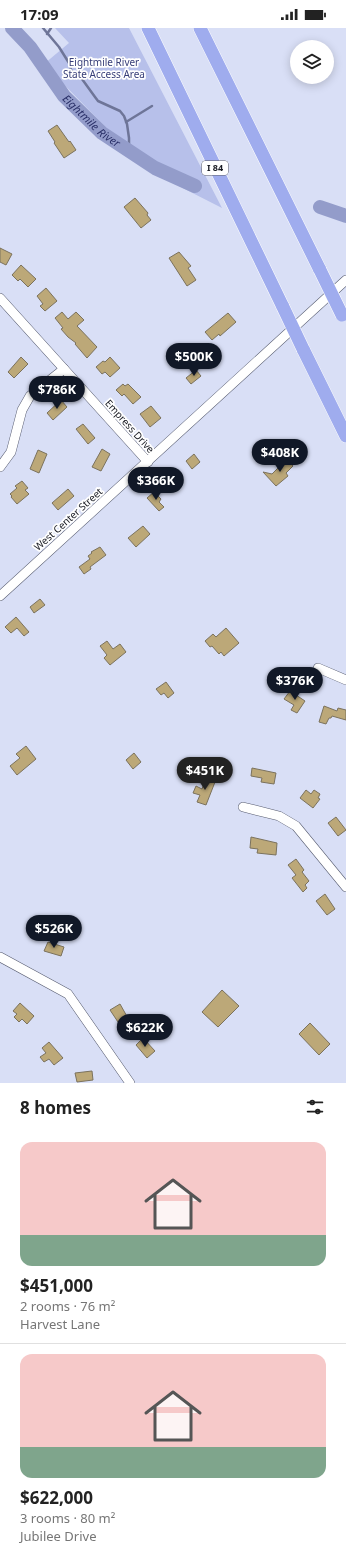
<!DOCTYPE html>
<meta charset="utf-8">
<style>
body{margin:0;font-family:"Noto Sans",sans-serif;background:#f2f2f2;color:#222;height:100vh;display:flex;flex-direction:column;font-size:15px;white-space:nowrap}
*{box-sizing:border-box;margin:0}
p{font-size:13px;color:#767676}
.icon{flex:none;width:22px;height:22px;fill:none;stroke:currentColor;stroke-width:2;stroke-linecap:round;stroke-linejoin:round}
.map{position:relative;height:1055px;overflow:hidden}
.details{display:flex;flex-direction:column;background:#fff;flex:1}
.details>*{flex:none}
.fabs{position:absolute;left:290px;top:12px;display:grid;gap:8px}
.fabs a{display:grid;place-items:center;width:44px;height:44px;border-radius:50%;background:#fff;box-shadow:0 2px 10px #0003;font-size:20px}
.price{position:absolute;translate:-50% -34px;padding:0 9px;border-radius:14px;background:#111827;color:#fff;font-size:13px;line-height:26px;filter:drop-shadow(0 1px 2px #0008)}
.price::after{content:'';position:absolute;left:50%;top:24px;width:12px;height:9px;margin-left:-6px;background:inherit;clip-path:polygon(0 0,100% 0,50% 100%)}
.price.active{background:#222;color:#fff}
ul{padding:0;list-style:none}
li{display:grid;align-content:center;gap:8px;height:212px;padding:0 20px}
li+li{border-top:1px solid #e0e0e0}
li span{display:grid;place-items:center;height:124px;border-radius:12px;color:#555}
li>.icon{margin-inline-start:auto}
span .icon{width:72px;height:72px;fill:#fffc;stroke-width:1}
li b{font-size:17px}
h2{display:flex;justify-content:space-between;align-items:center;height:48px;padding:0 20px;font-size:17px}
.status{display:flex;justify-content:space-between;align-items:center;height:28px;padding:0 20px;background:#fff;direction:ltr}
.status svg{height:11px;fill:currentColor}
.map>svg:first-child{display:block}
.green{fill:#b7c0ea}
.lines{fill:none;stroke-linecap:round;stroke-linejoin:round}
.stream{stroke:#6e7598;stroke-width:2.5}
.river{stroke:#939cca;stroke-width:14}
.building{fill:#bca878;stroke:#7b725d}
.minor-casing{stroke:#565b6f;stroke-width:10}
.highway-casing{stroke:#fff;stroke-width:14}
.minor{stroke:#fff;stroke-width:9}
.highway{stroke:#9facee;stroke-width:13}
.highway-bridge-casing{stroke:#fff;stroke-width:14;stroke-linecap:butt}
.highway-bridge{stroke:#9facee;stroke-width:13}
.labels{text-anchor:middle;stroke-width:3.5;stroke-linejoin:round;paint-order:stroke}
.shield{fill:#fff;stroke:#5e5f65;stroke-width:1}
.shield-label{font-size:9px;font-weight:bold;fill:#191b23}
.park-label{font-size:10px;fill:#373e78;stroke:#fff}
.street-label{font-size:10px;fill:#191b23;stroke:#fff}
.water-label{font-size:11px;font-style:italic;fill:#292f67;stroke:#fff}
</style>
<div class="status"><b>17:09</b><svg viewBox="0 0 49 12"><path d="M0 12V9h3v3zM5 12V6h3v6zM10 12V3h3v9zM15 12V0h3v12zM26 1h20v11H26zM47 4h2v5h-2z"/></svg></div>
<div class="map">
<svg width="346" height="1055" viewBox="0 0 346 1055">
<rect width="100%" height="100%" fill="#d9dff6"/>
<path class="green" d="M 55,0 L 129,0 L 222,180 L 161,149 L 126,120 L 44,36 L 69,15 Z"/>
<g class="lines">
<g class="stream">
<path d="M 43,0 L 59,19 L 69,35 L 71,42 L 74,47 L 82,51 L 95,69 L 98,73 L 120,83 L 124,88 L 127,96 L 129,110 L 129,123"/>
<path d="M 47,6 L 51,0"/>
<path d="M 126,94 L 152,78"/>
</g>
<g class="river">
<path id="s1" d="M 12,0 L 30,19 L 64,68 L 102,105 L 155,140 L 195,158"/>
<path d="M 320,179 L 346,188"/>
</g>
</g>
<g class="building">
<path d="M 57,97 L 69,114 L 70,113 L 76,122 L 64,130 L 54,115 L 55,114 L 48,103 Z"/>
<path d="M 135,170 L 148,185 L 147,187 L 151,192 L 141,200 L 124,179 Z"/>
<path d="M 0,220 L 12,226 L 6,237 L 0,234 Z"/>
<path d="M 179,224 L 191,238 L 188,240 L 196,252 L 187,258 L 169,230 Z"/>
<path d="M 21,237 L 36,251 L 28,259 L 20,251 L 18,253 L 12,247 Z"/>
<path d="M 46,260 L 57,273 L 45,283 L 40,278 L 43,276 L 37,268 Z"/>
<path d="M 62,284 L 68,291 L 76,284 L 84,292 L 77,298 L 97,319 L 87,330 L 75,316 L 76,315 L 68,309 L 61,301 L 63,300 L 55,290 Z"/>
<path d="M 228,285 L 236,294 L 220,308 L 219,306 L 212,312 L 205,304 Z"/>
<path d="M 21,329 L 28,336 L 14,350 L 8,344 Z"/>
<path d="M 110,329 L 120,340 L 110,349 L 105,344 L 102,346 L 96,339 L 103,333 L 105,334 Z"/>
<path d="M 196,342 L 201,348 L 191,356 L 186,350 Z"/>
<path d="M 123,356 L 125,358 L 128,356 L 141,369 L 133,376 L 124,366 L 122,368 L 116,362 Z"/>
<path d="M 61,372 L 67,379 L 53,392 L 47,385 Z"/>
<path d="M 151,378 L 161,390 L 150,399 L 140,386 Z"/>
<path d="M 83,396 L 95,410 L 88,416 L 76,401 Z"/>
<path d="M 102,421 L 110,426 L 101,443 L 92,439 Z"/>
<path d="M 38,422 L 47,426 L 39,445 L 30,441 Z"/>
<path d="M 194,426 L 200,434 L 192,441 L 186,433 Z"/>
<path d="M 287,431 L 293,438 L 286,445 L 288,448 L 276,458 L 263,444 L 272,446 Z"/>
<path d="M 22,453 L 28,460 L 25,462 L 29,466 L 17,476 L 11,469 L 12,468 L 10,466 L 17,460 L 15,458 Z"/>
<path d="M 68,461 L 74,468 L 58,482 L 52,475 Z"/>
<path d="M 154,464 L 161,471 L 159,474 L 164,479 L 159,483 L 147,470 Z"/>
<path d="M 143,498 L 150,506 L 136,519 L 128,510 Z"/>
<path d="M 100,519 L 106,527 L 90,539 L 91,541 L 84,546 L 79,539 L 90,531 L 88,528 L 92,525 L 91,524 Z"/>
<path d="M 40,571 L 45,577 L 34,585 L 30,579 Z"/>
<path d="M 16,589 L 29,604 L 24,608 L 17,600 L 11,605 L 5,599 Z"/>
<path d="M 226,600 L 239,615 L 224,628 L 221,624 L 219,626 L 212,618 L 210,619 L 205,613 L 213,606 L 216,609 Z"/>
<path d="M 107,613 L 113,621 L 120,616 L 126,624 L 110,637 L 104,630 L 107,627 L 100,618 Z"/>
<path d="M 166,654 L 174,665 L 168,670 L 164,665 L 161,667 L 156,661 Z"/>
<path d="M 290,663 L 305,673 L 297,685 L 291,682 L 294,677 L 284,671 Z"/>
<path d="M 324,678 L 337,683 L 338,680 L 346,682 L 346,692 L 332,688 L 331,690 L 329,690 L 326,696 L 319,694 Z"/>
<path d="M 26,718 L 36,731 L 17,747 L 10,738 L 20,730 L 16,726 Z"/>
<path d="M 134,725 L 141,734 L 133,741 L 126,732 Z"/>
<path d="M 252,740 L 276,745 L 274,756 L 261,754 L 262,750 L 251,748 Z"/>
<path d="M 206,750 L 215,754 L 206,777 L 197,774 L 200,767 L 193,765 L 196,758 L 202,761 Z"/>
<path d="M 306,762 L 311,766 L 314,762 L 320,766 L 318,770 L 320,771 L 313,780 L 300,770 Z"/>
<path d="M 336,789 L 346,802 L 338,808 L 328,795 Z"/>
<path d="M 251,809 L 277,815 L 276,827 L 257,825 L 258,821 L 250,820 Z"/>
<path d="M 296,831 L 304,842 L 302,844 L 309,853 L 305,857 L 307,860 L 303,864 L 292,850 L 296,847 L 288,837 Z"/>
<path d="M 325,866 L 335,881 L 327,887 L 316,873 Z"/>
<path d="M 48,914 L 64,919 L 61,928 L 44,923 Z"/>
<path d="M 222,962 L 239,978 L 218,999 L 202,984 Z"/>
<path d="M 20,975 L 34,988 L 27,996 L 22,991 L 19,994 L 14,989 L 17,986 L 13,983 Z"/>
<path d="M 120,976 L 129,992 L 120,997 L 110,982 Z"/>
<path d="M 310,995 L 330,1016 L 319,1027 L 299,1006 Z"/>
<path d="M 143,1010 L 155,1023 L 147,1030 L 136,1017 Z"/>
<path d="M 49,1014 L 63,1030 L 54,1037 L 49,1031 L 44,1034 L 40,1029 L 46,1025 L 42,1020 Z"/>
<path d="M 92,1043 L 93,1052 L 77,1054 L 75,1045 Z"/>
</g>
<g class="lines">
<g class="minor-casing">
<g id="minor">
<path d="M 0,270 L 148,434"/>
<path d="M 0,439 L 11,424 L 22,382 L 30,368 L 64,341"/>
<path d="M 0,568 L 346,252"/>
<path d="M 318,640 L 346,652"/>
<path d="M 243,779 L 279,788 L 296,798 L 346,859"/>
<path d="M 0,929 L 68,966 L 130,1055"/>
</g>
</g>
<g class="highway-casing">
<g id="highway">
<path d="M 148,0 L 283,279"/>
<path d="M 200,0 L 320,242"/>
<path d="M 303,321 L 346,408"/>
</g>
</g>
<use href="#minor" class="minor"/>
<use href="#highway" class="highway"/>
<g class="highway-bridge-casing">
<g id="highway-bridge">
<path d="M 320,242 L 342,287"/>
<path d="M 283,279 L 303,321"/>
</g>
</g>
<use href="#highway-bridge" class="highway-bridge"/>
</g>
<g class="labels">
<rect class="shield" x="202" y="133" width="26" height="14" rx="3"/>
<g class="shield-label">
<text x="215" y="143">I 84</text>
</g>
<g class="park-label">
<text x="104" y="38">Eightmile River<tspan x="104" dy="12">State Access Area</tspan></text>
</g>
<g class="street-label">
<text transform="translate(130 398) rotate(48)" y="4">Empress Drive</text>
<text transform="translate(68 491) rotate(-42)" y="4">West Center Street</text>
</g>
<g class="water-label">
<text dy="4" stroke="none"><textPath href="#s1" startOffset="123">Eightmile River</textPath></text>
</g>
</g>
</svg>
<div class="fabs">
<a><svg class="icon" aria-label="layers" viewBox="0 0 24 24"><path d="M12 4l9 5-9 5-9-5zM3 14l9 5 9-5"/></svg></a>
</div>
<b class="price" style="left:194px;top:349px">$500K</b>
<b class="price" style="left:57px;top:382px">$786K</b>
<b class="price" style="left:280px;top:445px">$408K</b>
<b class="price" style="left:156px;top:473px">$366K</b>
<b class="price" style="left:295px;top:673px">$376K</b>
<b class="price active" style="left:205px;top:763px">$451K</b>
<b class="price" style="left:54px;top:921px">$526K</b>
<b class="price" style="left:145px;top:1020px">$622K</b>
</div>
<section class="details">
<h2>8 homes<svg class="icon" aria-label="filters" viewBox="0 0 24 24"><path d="M4 7h16M4 17h16"/><circle cx="9" cy="7" r="2"/><circle cx="15" cy="17" r="2"/></svg></h2>
<ul>
<li><span style="background:linear-gradient(#f6c9c9 75%,#7fa58c 0)"><svg class="icon" aria-label="home" viewBox="0 0 24 24"><path d="M3 11l9-7 9 7M6 9v11h12V9"/></svg></span><div><b>$451,000</b><p>2 rooms · 76 m²</p><p>Harvest Lane</p></div></li>
<li><span style="background:linear-gradient(#f6c9c9 75%,#7fa58c 0)"><svg class="icon" aria-label="home" viewBox="0 0 24 24"><path d="M3 11l9-7 9 7M6 9v11h12V9"/></svg></span><div><b>$622,000</b><p>3 rooms · 80 m²</p><p>Jubilee Drive</p></div></li>
</ul>
</section>
